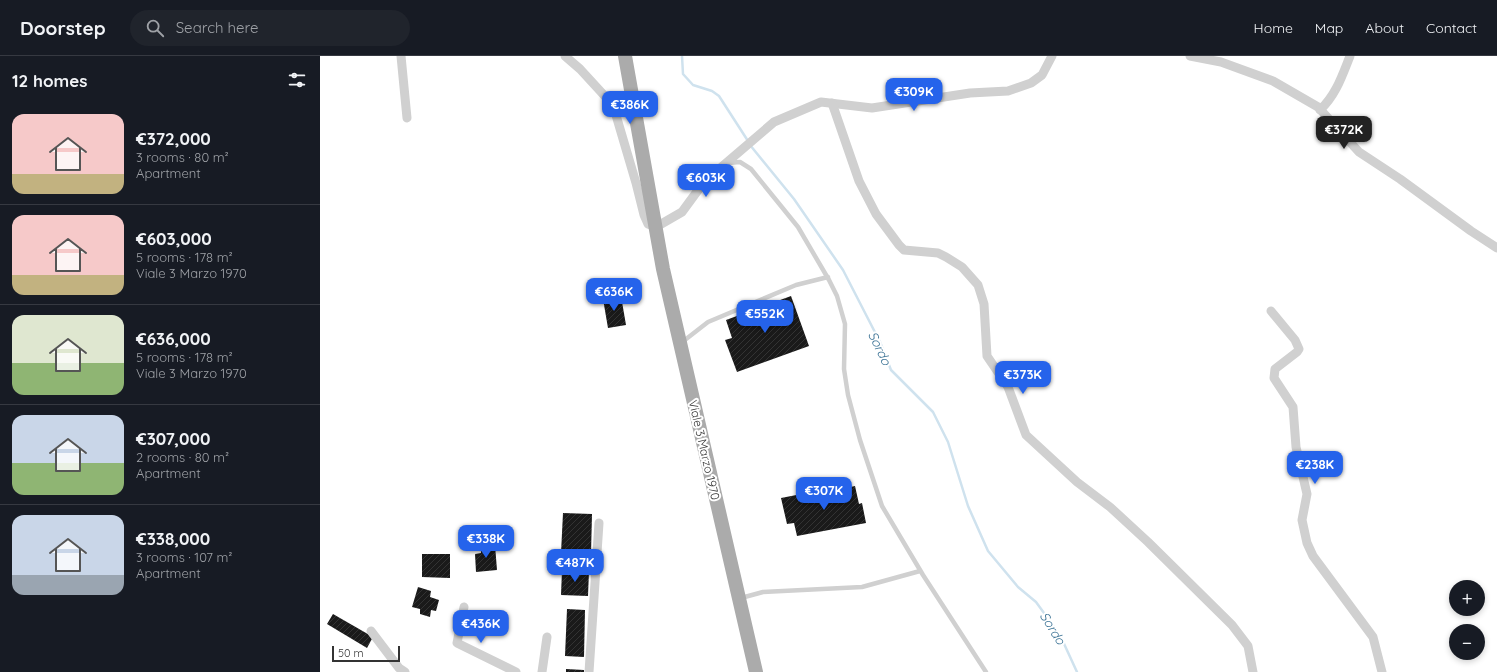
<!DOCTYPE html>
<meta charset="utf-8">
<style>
body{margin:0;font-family:Quicksand,sans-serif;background:#20242c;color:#f1f3f6;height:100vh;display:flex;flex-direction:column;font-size:15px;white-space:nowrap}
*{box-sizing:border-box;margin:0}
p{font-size:13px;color:#9ea1a6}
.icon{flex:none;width:22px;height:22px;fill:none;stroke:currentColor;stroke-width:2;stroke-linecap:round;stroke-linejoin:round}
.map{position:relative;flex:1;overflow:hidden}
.drawer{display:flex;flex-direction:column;background:#171b24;width:320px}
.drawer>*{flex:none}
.buttons{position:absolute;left:1129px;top:524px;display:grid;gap:8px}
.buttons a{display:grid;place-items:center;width:36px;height:36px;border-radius:50%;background:#171b24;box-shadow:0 2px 6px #0003;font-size:20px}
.scale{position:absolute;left:12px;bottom:10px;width:68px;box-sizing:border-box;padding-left:4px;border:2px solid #333;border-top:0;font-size:11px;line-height:14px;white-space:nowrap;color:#333;-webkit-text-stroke:3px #fff;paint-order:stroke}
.price{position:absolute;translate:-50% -34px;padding:0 9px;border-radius:8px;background:#2563eb;color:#fff;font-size:13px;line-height:26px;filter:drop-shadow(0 1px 2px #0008)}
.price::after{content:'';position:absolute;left:50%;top:24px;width:12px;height:9px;margin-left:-6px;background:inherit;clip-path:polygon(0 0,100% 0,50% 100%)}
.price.active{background:#222;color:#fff}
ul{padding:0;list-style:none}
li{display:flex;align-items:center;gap:12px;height:100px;padding:0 12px}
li+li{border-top:1px solid #363941}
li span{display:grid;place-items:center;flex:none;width:112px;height:80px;border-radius:12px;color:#555}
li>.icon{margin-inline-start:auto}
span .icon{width:48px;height:48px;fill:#fffc;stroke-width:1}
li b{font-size:17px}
h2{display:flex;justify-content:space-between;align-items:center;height:48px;padding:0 12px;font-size:17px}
header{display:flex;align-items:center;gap:24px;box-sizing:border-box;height:56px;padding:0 20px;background:#171b24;border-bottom:1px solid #363941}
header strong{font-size:19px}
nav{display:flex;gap:22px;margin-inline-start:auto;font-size:14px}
.search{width:280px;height:36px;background:#20242c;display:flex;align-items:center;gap:10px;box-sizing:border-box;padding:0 14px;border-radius:22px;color:#9ea1a6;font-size:15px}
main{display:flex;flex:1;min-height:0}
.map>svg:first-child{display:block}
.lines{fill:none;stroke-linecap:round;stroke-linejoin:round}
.stream{stroke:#cfe2ee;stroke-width:2.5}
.building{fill:url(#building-hatch)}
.service{stroke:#d0d0d0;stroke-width:4.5}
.minor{stroke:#d0d0d0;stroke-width:9}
.primary{stroke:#ababab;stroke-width:14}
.labels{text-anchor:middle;stroke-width:4;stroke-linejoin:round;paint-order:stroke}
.street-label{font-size:12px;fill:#333;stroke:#fff}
.water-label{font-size:13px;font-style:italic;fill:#3f7597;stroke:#fff}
</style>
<header>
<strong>Doorstep</strong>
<div class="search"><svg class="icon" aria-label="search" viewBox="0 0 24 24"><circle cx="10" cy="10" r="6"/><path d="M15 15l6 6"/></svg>Search here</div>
<nav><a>Home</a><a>Map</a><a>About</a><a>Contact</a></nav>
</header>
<main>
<section class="drawer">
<h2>12 homes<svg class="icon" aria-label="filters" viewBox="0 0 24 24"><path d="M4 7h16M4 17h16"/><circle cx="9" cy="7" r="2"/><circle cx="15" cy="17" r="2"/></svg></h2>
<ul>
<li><span style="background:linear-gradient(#f6c9c9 75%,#c2b280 0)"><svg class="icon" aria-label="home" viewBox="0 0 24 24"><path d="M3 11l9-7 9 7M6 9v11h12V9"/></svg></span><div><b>€372,000</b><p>3 rooms · 80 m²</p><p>Apartment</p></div></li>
<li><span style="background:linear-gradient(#f6c9c9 75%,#c2b280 0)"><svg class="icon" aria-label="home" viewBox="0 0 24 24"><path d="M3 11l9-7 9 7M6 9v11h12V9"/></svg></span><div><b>€603,000</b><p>5 rooms · 178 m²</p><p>Viale 3 Marzo 1970</p></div></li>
<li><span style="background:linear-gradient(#dfe7d0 60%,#8fb573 0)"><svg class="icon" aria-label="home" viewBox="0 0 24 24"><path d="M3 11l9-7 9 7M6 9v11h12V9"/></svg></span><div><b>€636,000</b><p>5 rooms · 178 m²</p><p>Viale 3 Marzo 1970</p></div></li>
<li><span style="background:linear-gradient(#c9d6e8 60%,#8fb573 0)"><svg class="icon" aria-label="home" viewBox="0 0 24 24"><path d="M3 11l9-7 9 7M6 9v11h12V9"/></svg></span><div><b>€307,000</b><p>2 rooms · 80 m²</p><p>Apartment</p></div></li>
<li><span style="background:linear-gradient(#c9d6e8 75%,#9aa5b1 0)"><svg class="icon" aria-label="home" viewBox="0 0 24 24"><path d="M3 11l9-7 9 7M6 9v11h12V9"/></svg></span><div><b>€338,000</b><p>3 rooms · 107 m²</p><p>Apartment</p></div></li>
</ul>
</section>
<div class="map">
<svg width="1177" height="616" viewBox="0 0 1177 616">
<defs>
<pattern id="building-hatch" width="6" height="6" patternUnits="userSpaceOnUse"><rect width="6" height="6" fill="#1a1a1a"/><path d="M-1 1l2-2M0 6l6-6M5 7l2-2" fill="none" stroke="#333"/></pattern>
</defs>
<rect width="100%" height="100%" fill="#fff"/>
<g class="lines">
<g class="stream">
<path d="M 362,0 L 363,18 L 373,29 L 392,35 L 399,40 L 428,85"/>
<path d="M 430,89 L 474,143 L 523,214 L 560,286 L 571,314 L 613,356 L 628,386 L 648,450 L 668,495 L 698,531 L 716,546 L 740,579 L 757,616"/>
</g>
</g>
<g class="building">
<path d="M 301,240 L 306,269 L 288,272 L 283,243 Z"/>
<path d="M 471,240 L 489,290 L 417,316 L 405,284 L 412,282 L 406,264 Z"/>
<path d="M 535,430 L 539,448 L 542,447 L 546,467 L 477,480 L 474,467 L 467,468 L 461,442 L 502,434 L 503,437 Z"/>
<path d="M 243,457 L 272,458 L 271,498 L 241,497 Z"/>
<path d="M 175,489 L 177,514 L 156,516 L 155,498 L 161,497 L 161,490 Z"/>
<path d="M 102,498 L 130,498 L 130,522 L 102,521 Z"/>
<path d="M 242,514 L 269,515 L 268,540 L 241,539 Z"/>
<path d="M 98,531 L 111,535 L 110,541 L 119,544 L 116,555 L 111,554 L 110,561 L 100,558 L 100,553 L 92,551 Z"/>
<path d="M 247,553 L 265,554 L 264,601 L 245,600 Z"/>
<path d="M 13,558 L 53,581 L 47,592 L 7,568 Z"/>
<path d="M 246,613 L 264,614 L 264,616 L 246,616 Z"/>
</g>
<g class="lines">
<g class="service">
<path d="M 408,107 L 420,106 L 431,113 L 478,171 L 509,224 L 517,240 L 525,268 L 524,313 L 528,339 L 540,384 L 562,450 L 603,519 L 666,616"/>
<path d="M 361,287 L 388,266 L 476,229 L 508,221"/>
<path d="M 421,542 L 443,536 L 542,531 L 600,515"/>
</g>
<g class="minor">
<path d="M 81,0 L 87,62"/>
<path d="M 245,0 L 260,13 L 293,49 L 316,127 L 324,159 L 328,168 L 336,171 L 362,156 L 384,126 L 454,66 L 501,46 L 552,52 L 650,37 L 688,35 L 711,27 L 722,19 L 732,0"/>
<path d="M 870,0 L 901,6 L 953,25 L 998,51 L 1039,96 L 1080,123 L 1151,175 L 1177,192"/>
<path d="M 512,47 L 539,125 L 556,158 L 579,189 L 584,194 L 618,197 L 626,201 L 642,211 L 658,229 L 664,248 L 667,300 L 688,331 L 706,379 L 757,426 L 790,451 L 828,486 L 912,569 L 928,590 L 933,616"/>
<path d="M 1000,54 C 1016,39 1022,20 1030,0"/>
<path d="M 951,255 L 975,284 L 979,293 L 977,296 L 955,313 L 954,322 L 973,351 L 976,391 L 987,438 L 982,464 L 987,487 L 993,500 L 1053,581 L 1062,616"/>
<path d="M 144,551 L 137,587 L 196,616"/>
<path d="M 51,575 L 79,612 L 85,616"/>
<path d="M 222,616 L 227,581"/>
<path d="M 269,616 L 279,467"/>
</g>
<path class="primary" d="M 305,0 L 343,213 L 436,616"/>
</g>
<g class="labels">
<g class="street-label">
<text transform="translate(384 394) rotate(77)" y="4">Viale 3 Marzo 1970</text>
</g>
<g class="water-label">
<text transform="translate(560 292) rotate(64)" y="5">Sordo</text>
<text transform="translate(733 572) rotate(58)" y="5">Sordo</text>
</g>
</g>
</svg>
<div class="buttons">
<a>+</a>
<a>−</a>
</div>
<div class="scale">50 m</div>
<b class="price" style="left:594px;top:56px">€309K</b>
<b class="price" style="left:310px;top:69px">€386K</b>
<b class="price active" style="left:1024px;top:94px">€372K</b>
<b class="price" style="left:386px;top:142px">€603K</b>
<b class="price" style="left:294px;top:256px">€636K</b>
<b class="price" style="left:445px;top:278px">€552K</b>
<b class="price" style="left:703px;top:339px">€373K</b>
<b class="price" style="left:995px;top:429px">€238K</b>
<b class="price" style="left:504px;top:455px">€307K</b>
<b class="price" style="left:166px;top:503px">€338K</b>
<b class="price" style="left:255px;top:527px">€487K</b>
<b class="price" style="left:161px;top:588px">€436K</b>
</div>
</main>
